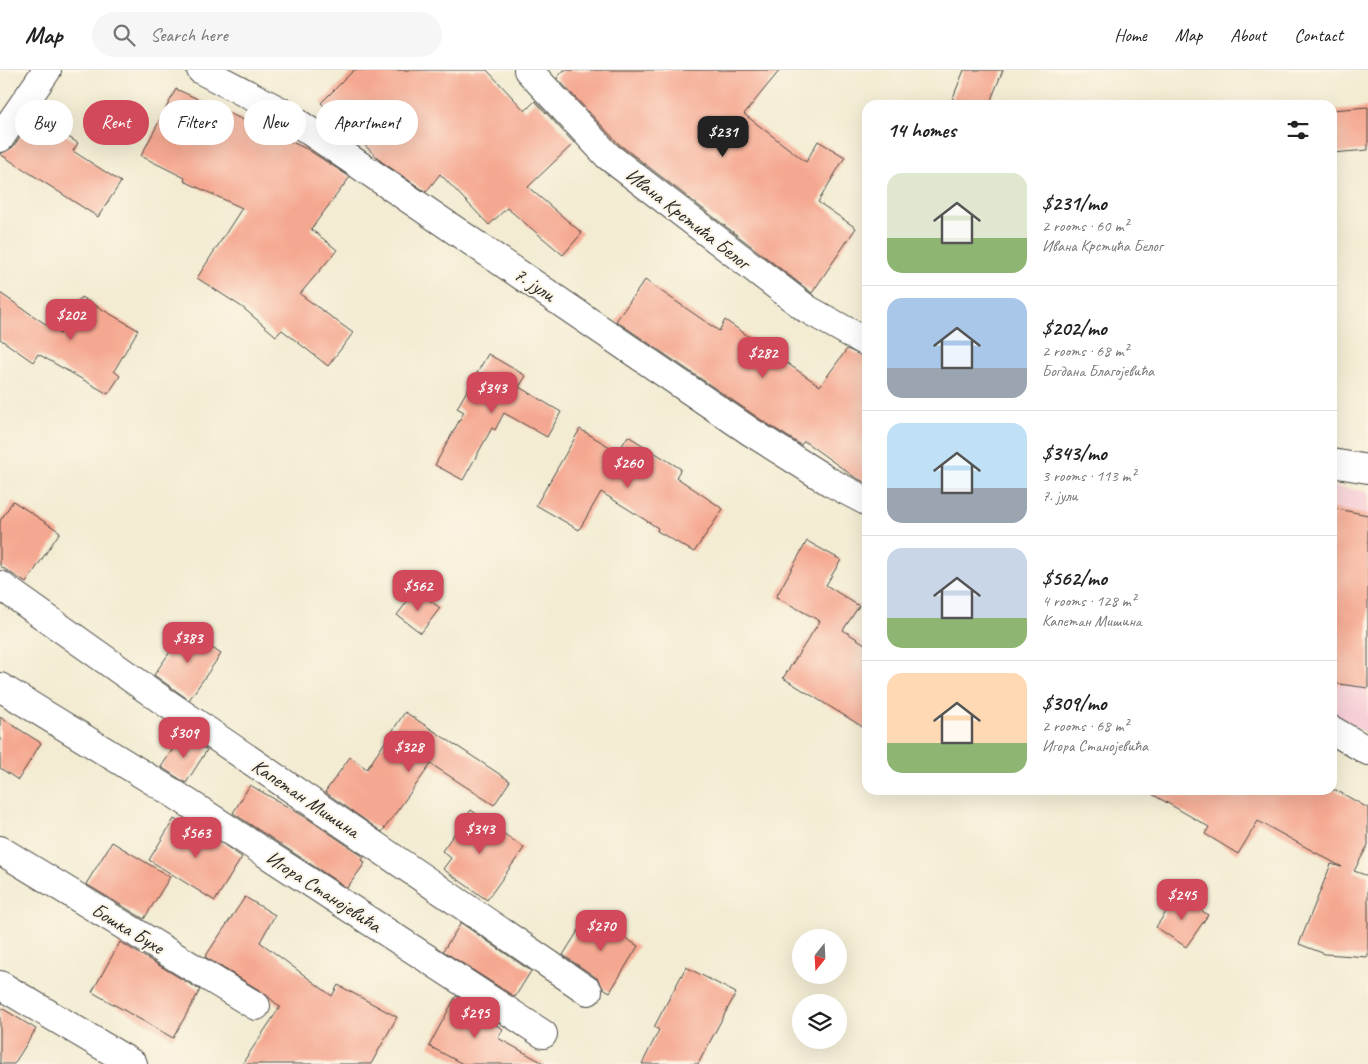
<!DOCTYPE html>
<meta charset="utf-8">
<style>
body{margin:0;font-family:Caveat,sans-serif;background:#f6f6f6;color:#222;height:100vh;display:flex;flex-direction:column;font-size:19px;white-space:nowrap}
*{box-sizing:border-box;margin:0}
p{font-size:16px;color:#767676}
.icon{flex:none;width:28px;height:28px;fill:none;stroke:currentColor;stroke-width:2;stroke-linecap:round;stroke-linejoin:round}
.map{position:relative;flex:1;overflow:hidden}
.details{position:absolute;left:862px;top:30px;width:475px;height:695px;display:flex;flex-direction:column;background:#fff;border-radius:15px;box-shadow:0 5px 20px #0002}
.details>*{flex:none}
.guide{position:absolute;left:15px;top:30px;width:475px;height:45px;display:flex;gap:10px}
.needle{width:32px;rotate:198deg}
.tools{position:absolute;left:792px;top:859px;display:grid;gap:10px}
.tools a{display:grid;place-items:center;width:55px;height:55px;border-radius:50%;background:#fff;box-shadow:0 5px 20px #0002;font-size:25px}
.price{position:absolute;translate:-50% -42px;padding:0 11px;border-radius:10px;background:#d1495b;color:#fff;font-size:16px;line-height:32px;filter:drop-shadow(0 1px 2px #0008)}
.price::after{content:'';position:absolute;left:50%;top:30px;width:15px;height:11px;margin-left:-8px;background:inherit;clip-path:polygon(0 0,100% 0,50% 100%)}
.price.active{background:#222;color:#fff}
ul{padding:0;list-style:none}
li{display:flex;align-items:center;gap:15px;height:125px;padding:0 25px}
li+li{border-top:1px solid #e0e0e0}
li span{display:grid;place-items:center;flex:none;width:140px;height:100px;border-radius:15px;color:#555}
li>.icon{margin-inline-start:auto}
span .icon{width:60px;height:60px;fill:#fffc;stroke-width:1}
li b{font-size:21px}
h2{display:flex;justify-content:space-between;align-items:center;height:60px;padding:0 25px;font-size:21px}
.tag{padding:0 18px;border-radius:22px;background:#fff;box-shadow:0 5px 20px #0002;font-size:18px;line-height:45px}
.tag.active{background:#d1495b;color:#fff}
header{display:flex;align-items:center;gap:30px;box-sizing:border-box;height:70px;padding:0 25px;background:#fff;border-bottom:1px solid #e0e0e0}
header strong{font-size:24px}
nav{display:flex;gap:28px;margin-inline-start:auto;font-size:18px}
.search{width:350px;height:45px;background:#f6f6f6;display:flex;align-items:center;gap:12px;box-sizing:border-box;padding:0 18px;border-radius:28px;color:#767676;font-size:19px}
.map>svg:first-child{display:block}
.built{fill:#f6cfd7}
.building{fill:#f5a891}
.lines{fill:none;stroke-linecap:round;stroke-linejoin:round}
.street-casing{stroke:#494844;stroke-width:30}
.street{stroke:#fff;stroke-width:28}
.labels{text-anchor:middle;stroke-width:4;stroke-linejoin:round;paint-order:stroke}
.street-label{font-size:20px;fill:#2b2b2b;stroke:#fcf5e5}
</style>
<header>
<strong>Map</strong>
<div class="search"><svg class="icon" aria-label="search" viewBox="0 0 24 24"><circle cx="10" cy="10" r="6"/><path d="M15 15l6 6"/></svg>Search here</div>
<nav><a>Home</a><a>Map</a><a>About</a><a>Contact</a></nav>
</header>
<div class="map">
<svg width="1368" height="994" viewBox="0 0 1368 994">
<rect width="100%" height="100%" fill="#fcf5e5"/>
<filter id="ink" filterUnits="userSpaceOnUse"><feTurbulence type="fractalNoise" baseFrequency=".02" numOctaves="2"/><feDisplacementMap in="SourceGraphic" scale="10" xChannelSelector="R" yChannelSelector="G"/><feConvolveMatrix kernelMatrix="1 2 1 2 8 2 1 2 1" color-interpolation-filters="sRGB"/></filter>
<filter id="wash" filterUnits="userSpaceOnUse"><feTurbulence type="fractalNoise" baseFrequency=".0096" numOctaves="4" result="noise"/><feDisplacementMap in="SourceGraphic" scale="20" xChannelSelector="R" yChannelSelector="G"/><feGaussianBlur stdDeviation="1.12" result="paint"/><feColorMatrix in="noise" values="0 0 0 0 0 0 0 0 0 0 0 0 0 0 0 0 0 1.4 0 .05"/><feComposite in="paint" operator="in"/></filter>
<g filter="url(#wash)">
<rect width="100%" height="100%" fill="#f3ecd3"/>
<path class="built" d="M 1332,416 L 1368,422 L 1368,664 L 1333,644 Z"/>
<g id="blocks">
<g class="building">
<path d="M 354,0 L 487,0 L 525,41 L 535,31 L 574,73 L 528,117 L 582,163 L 563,185 L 507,138 L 489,155 L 440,104 L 426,122 L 382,92 L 321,33 Z"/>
<path d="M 564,0 L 780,0 L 744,44 L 806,92 L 818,71 L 845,87 L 818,132 L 856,158 L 812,223 L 619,74 L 557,8 Z"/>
<path d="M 964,0 L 1003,0 L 989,35 L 950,35 Z"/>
<path d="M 176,19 L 307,79 L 350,107 L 311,159 L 337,180 L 300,224 L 353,263 L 328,296 L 282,260 L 276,266 L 242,237 L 197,208 L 242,138 L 184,111 L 185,108 L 141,86 Z"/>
<path d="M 1368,37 L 1368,80 L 1332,83 L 1332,40 Z"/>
<path d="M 34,46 L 78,73 L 73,81 L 121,112 L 98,147 L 0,84 L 13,77 Z"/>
<path d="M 645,210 L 719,261 L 725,250 L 820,316 L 847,279 L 868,288 L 868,414 L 853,406 L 804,371 L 801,375 L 763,351 L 616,251 Z"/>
<path d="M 0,223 L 60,264 L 81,227 L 138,260 L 114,301 L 120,306 L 108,324 L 38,284 L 33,292 L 0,269 Z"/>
<path d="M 488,284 L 526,306 L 519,317 L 561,342 L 547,367 L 504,343 L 495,360 L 492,358 L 463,410 L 435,395 L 464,342 L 457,338 Z"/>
<path d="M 580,359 L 618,382 L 628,366 L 681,399 L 676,407 L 723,439 L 694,482 L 657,461 L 658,458 L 601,422 L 579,460 L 536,435 Z"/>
<path d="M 13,431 L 60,462 L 26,513 L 0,496 L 0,451 Z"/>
<path d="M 1332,438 L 1368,445 L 1368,618 L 1332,613 Z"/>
<path d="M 807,471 L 841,490 L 826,515 L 859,536 L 843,560 L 868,576 L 868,660 L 783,608 L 820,551 L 776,527 Z"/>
<path d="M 416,520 L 440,538 L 421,563 L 397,545 Z"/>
<path d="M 186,559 L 221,584 L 189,630 L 154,605 Z"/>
<path d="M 405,642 L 510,711 L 494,735 L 431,694 L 382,762 L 325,722 L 350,687 L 367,699 Z"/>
<path d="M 0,647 L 41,673 L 18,710 L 0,698 Z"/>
<path d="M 182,665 L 207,680 L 186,713 L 161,697 Z"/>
<path d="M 250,715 L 307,748 L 364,787 L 362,790 L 365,793 L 347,818 L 233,743 Z"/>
<path d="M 1145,720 L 1336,720 L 1368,738 L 1368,775 L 1354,801 L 1368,806 L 1368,887 L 1325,884 L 1299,874 L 1331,794 L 1342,797 L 1258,751 L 1238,784 L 1205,764 L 1209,757 Z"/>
<path d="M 471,740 L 524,778 L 487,830 L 443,799 L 451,788 L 442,781 Z"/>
<path d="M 174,749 L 215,773 L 217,770 L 242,787 L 215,831 L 149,790 Z"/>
<path d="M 112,772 L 170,807 L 144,849 L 86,814 Z"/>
<path d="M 1178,824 L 1208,845 L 1186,877 L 1156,857 Z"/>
<path d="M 245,827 L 275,845 L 260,872 L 332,926 L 338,915 L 397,947 L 371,994 L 242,994 L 280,937 L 264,923 L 205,887 Z"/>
<path d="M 588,845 L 638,876 L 610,922 L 603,918 L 597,908 L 563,885 Z"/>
<path d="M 461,853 L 531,901 L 515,927 L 443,881 Z"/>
<path d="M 120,872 L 200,920 L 173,968 L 92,922 Z"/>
<path d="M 686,897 L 736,923 L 698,994 L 642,994 L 659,960 L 654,957 Z"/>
<path d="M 456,926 L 498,953 L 496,955 L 503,959 L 498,968 L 545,994 L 463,994 L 429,976 Z"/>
<path d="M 0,937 L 36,959 L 14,994 L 0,994 Z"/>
</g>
</g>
</g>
<g filter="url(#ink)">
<use href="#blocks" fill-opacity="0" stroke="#494844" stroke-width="1"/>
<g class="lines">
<g class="street-casing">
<g id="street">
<path d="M 201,0 L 280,41 L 751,362 L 830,412 L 868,432"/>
<path d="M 528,0 L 608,86 L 807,239 L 868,273"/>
<path d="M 0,68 L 47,0"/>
<path d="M 1332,393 L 1368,399"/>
<path d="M 0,515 L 162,630 L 588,921"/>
<path d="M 0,617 L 173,723 L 543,964"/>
<path d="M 1332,660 L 1368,681"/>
<path d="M 0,780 L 256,936"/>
<path d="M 0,915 L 133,994"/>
</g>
</g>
<use href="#street" class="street"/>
</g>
</g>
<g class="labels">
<g class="street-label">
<text transform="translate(688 148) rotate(38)" y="7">Ивана Крстића Белог</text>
<text transform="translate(535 214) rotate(34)" y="7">7. јули</text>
<text transform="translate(306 728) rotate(34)" y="7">Капетан Мишина</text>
<text transform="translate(324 821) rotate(33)" y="7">Игора Станојевића</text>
<text transform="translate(128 858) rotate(31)" y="7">Бошка Бухе</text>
</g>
</g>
</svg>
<div class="tools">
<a><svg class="needle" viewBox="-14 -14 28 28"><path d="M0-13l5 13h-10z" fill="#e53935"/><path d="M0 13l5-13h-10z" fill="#767676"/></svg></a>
<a><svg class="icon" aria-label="layers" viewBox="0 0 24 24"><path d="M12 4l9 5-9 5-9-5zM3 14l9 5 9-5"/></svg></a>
</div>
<b class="price active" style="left:723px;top:88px">$231</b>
<b class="price" style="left:71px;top:271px">$202</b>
<b class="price" style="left:763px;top:309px">$282</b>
<b class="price" style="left:492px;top:344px">$343</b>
<b class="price" style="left:628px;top:419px">$260</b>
<b class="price" style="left:418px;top:542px">$562</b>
<b class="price" style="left:188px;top:594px">$383</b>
<b class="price" style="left:184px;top:689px">$309</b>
<b class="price" style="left:409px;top:703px">$328</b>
<b class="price" style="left:480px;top:785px">$343</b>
<b class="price" style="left:196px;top:789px">$563</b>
<b class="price" style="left:1182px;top:851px">$245</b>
<b class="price" style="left:601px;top:882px">$270</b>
<b class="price" style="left:475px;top:969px">$295</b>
<div class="guide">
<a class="tag">Buy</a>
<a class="tag active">Rent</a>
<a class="tag">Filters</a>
<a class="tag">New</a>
<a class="tag">Apartment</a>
</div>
<section class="details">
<h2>14 homes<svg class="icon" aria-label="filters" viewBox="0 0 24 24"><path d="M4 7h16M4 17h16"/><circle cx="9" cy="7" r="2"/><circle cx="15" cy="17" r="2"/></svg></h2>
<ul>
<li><span style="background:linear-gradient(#dfe7d0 65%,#8fb573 0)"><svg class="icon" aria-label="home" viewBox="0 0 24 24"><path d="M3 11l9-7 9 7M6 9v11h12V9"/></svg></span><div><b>$231/mo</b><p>2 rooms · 60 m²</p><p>Ивана Крстића Белог</p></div></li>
<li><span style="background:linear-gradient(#a9c7e8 70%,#9aa5b1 0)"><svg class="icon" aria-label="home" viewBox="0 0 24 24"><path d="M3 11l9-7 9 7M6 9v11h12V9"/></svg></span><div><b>$202/mo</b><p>2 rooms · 68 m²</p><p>Богдана Благојевића</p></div></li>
<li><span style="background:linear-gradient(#bfe0f5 65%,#9aa5b1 0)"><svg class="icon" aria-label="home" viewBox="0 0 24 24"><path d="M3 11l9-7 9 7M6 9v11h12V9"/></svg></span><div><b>$343/mo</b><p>3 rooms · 113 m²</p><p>7. јули</p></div></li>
<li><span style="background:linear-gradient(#c9d6e8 70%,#8fb573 0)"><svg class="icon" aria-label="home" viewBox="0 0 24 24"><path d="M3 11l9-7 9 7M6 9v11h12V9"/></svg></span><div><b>$562/mo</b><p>4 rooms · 128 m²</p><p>Капетан Мишина</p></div></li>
<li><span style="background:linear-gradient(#ffd9b3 70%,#8fb573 0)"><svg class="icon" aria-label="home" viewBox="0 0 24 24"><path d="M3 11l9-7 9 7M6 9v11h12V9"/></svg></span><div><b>$309/mo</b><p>2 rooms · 68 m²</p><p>Игора Станојевића</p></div></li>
</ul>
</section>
</div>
